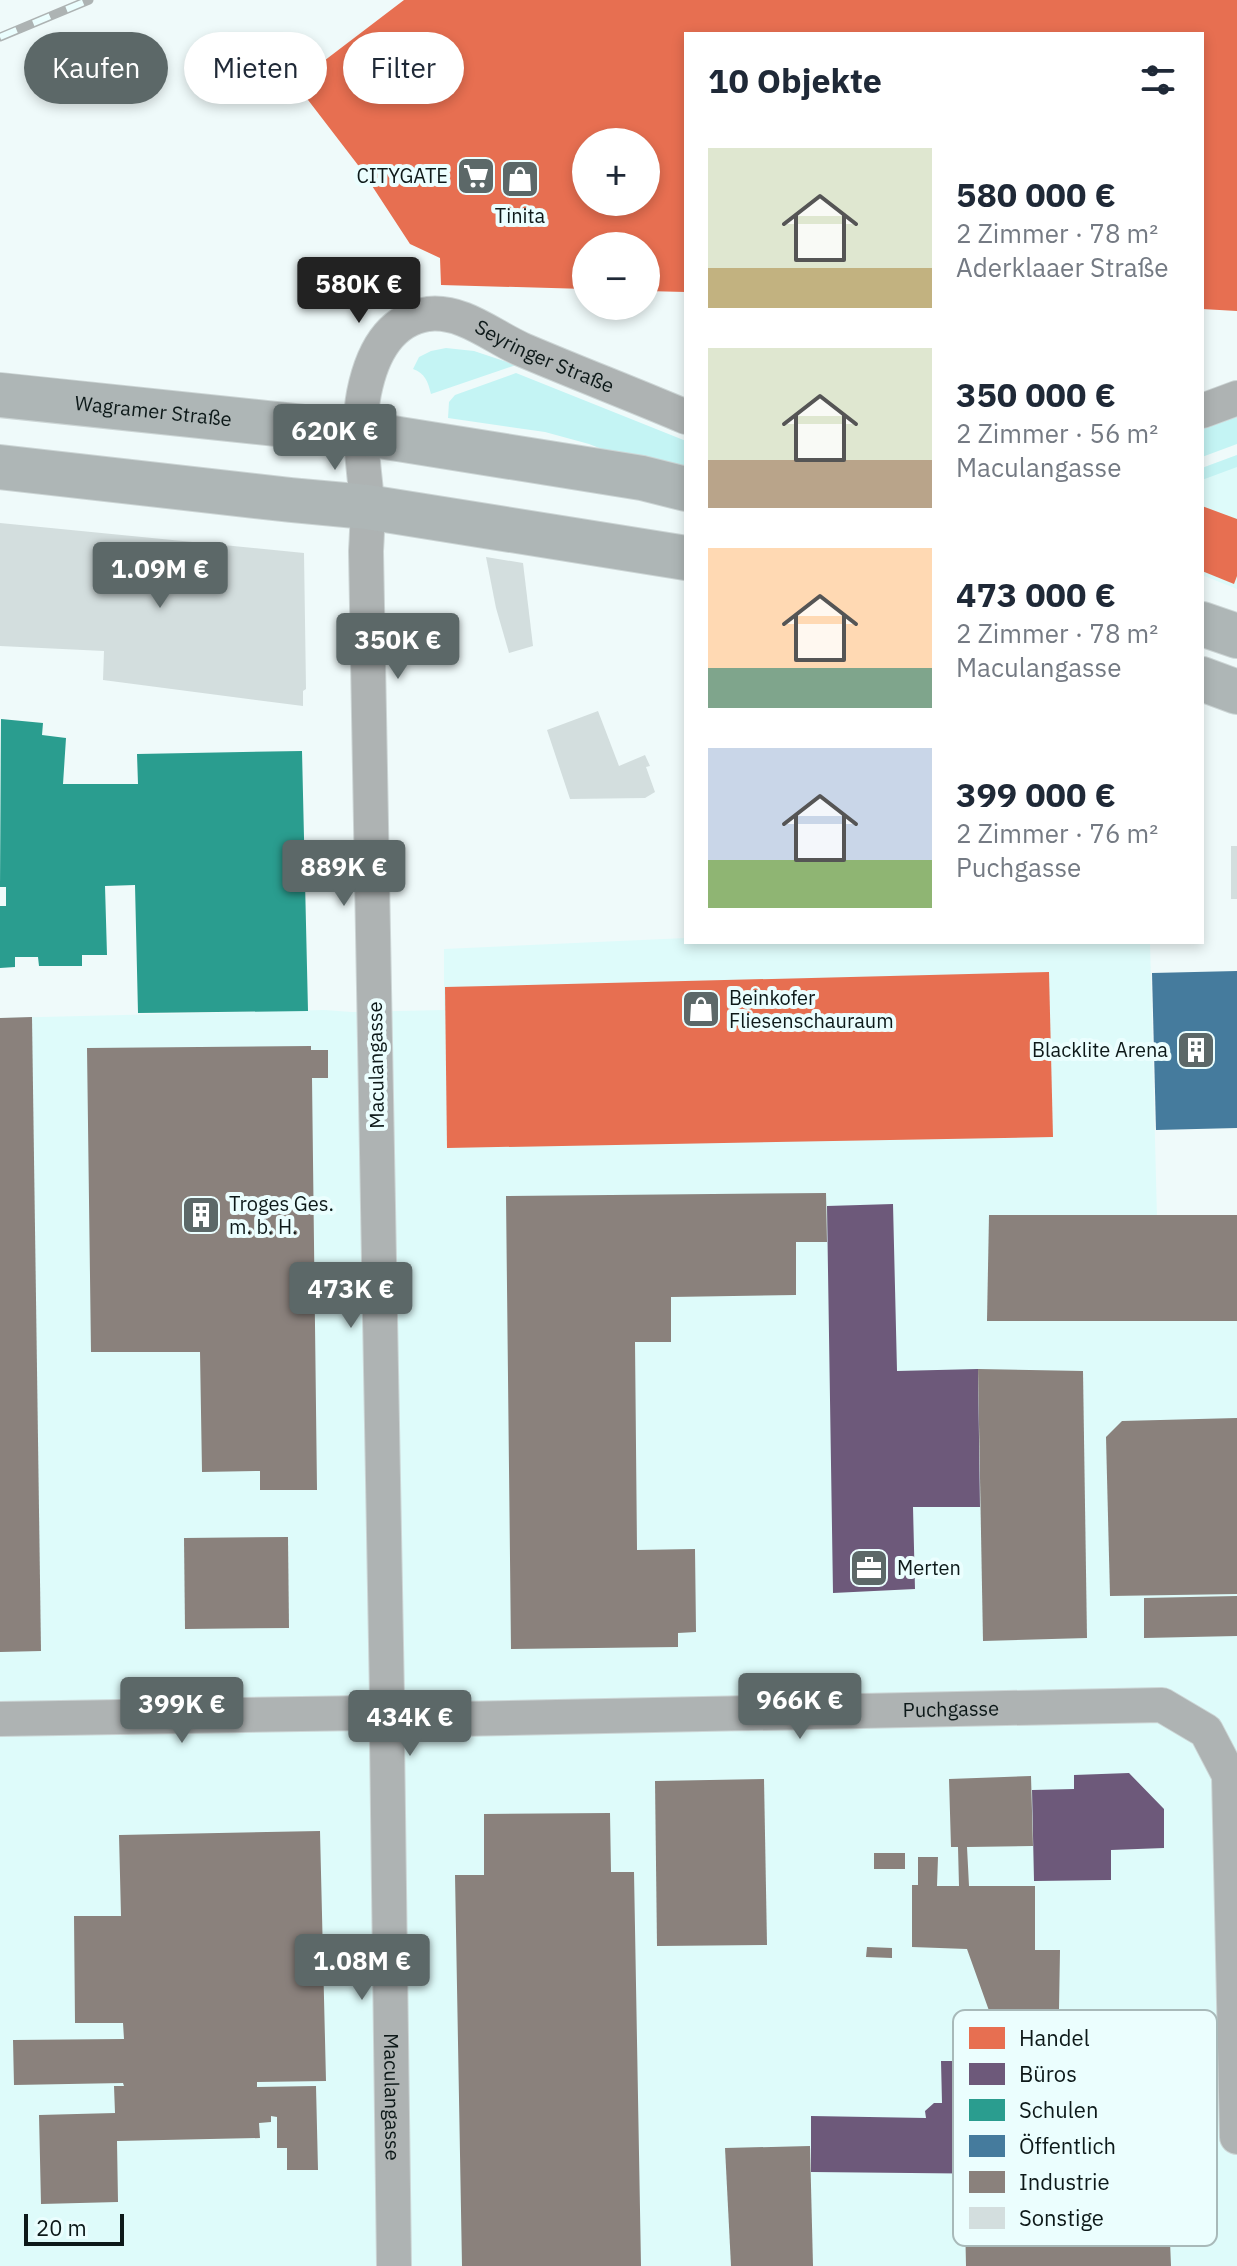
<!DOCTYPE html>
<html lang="de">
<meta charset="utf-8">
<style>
body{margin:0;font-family:"IBM Plex Sans",sans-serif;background:#f2f2f3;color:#1f2937;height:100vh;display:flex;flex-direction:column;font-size:30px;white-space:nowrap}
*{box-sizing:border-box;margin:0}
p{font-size:26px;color:#747a83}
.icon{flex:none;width:44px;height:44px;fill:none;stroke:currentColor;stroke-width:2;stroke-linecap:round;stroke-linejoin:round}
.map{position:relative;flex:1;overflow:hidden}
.drawer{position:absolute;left:684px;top:32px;width:520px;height:912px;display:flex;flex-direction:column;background:#fff;border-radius:0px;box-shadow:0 4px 12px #0003}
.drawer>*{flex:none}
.hud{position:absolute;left:24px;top:32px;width:540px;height:72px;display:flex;gap:16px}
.fabs{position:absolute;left:572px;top:128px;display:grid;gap:16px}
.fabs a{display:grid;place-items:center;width:88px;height:88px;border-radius:50%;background:#fff;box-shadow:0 4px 12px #0003;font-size:40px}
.scale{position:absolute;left:24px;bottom:20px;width:100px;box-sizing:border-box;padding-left:8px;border:4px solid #0d1919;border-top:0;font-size:22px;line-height:28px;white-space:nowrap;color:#0d1919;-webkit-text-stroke:6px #ebfefe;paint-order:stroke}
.price{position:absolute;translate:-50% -68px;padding:0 18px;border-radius:8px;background:#5c6868;color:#fff;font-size:26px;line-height:52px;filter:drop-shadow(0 2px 4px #0008)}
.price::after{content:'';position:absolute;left:50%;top:48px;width:24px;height:18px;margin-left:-12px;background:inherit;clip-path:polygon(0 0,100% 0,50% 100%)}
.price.on{background:#222;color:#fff}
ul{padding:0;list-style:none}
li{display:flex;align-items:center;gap:24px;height:200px;padding:0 24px}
li span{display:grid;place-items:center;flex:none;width:224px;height:160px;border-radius:0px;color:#555}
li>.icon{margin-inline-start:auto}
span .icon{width:96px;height:96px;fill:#fffc;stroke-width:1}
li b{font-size:34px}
h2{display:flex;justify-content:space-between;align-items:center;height:96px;padding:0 24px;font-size:34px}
.tag{padding:0 28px;border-radius:36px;background:#fff;box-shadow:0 4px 12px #0003;font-size:28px;line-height:72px}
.tag.on{background:#5c6868;color:#fff}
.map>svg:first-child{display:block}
.built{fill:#defbfa}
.green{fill:#c4f4f4}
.shops{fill:#e76f51;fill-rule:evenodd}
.offices{fill:#6d597a}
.schools{fill:#2a9d8f}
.public{fill:#457b9d}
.industry{fill:#8a817c}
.building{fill:#d3dede}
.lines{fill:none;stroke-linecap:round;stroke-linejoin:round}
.minor-casing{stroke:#ccd5d5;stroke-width:36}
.primary-casing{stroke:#ccd5d5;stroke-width:46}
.minor{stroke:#aeb3b3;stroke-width:34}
.primary{stroke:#aeb6b6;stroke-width:44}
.rail-casing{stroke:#adb3b3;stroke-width:9}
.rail{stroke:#ebfefe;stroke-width:6;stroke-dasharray:18;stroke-linecap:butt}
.labels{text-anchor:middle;stroke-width:8;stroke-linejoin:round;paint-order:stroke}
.poi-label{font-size:20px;fill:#0d1919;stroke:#ebfefe;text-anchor:start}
.street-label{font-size:20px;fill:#0d1919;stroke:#ebfefe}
.key{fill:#ebfefe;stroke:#a8b9b9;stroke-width:2}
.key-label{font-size:22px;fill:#0d1919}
</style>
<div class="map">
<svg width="1237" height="2266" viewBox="0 0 1237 2266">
<rect width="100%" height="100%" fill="#effafa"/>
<g class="built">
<path d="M 1237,455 L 1237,589 L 1202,575 L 1202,468 Z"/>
<path d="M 686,938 L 686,942 L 1150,942 L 1157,1218 L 1237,1216 L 1237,2266 L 0,2266 L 0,1018 L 324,1010 L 352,1012 L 444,1010 L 444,949 Z"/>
</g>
<g class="green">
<path d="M 446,348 L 474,351 L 516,365 L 431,394 C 428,382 425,373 413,369 L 419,357 L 431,351 Z"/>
<path d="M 516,373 L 686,441 L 686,473 L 640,464 L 589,444 L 545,432 L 448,418 L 449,402 L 455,395 Z"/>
<path d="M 1237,417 L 1237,444 L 1202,457 L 1202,429 Z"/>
<path d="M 1237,455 L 1237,467 L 1202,480 L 1202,468 Z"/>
</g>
<g class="shops">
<path d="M 404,0 L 1237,0 L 1237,311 L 1202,309 L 1202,34 L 686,34 L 686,292 L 646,291 L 646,246 L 586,246 L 586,289 L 441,285 L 440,258 L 410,244 L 361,169 L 295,83 ZM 586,142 L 646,142 L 646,202 L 586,202 Z"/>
<path d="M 1202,506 L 1237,519 L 1237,576 L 1234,584 L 1202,571 Z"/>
<path d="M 1049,972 L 1053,1137 L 447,1148 L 445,987 Z"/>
</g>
<g class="offices">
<path d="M 893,1204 L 897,1371 L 978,1369 L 980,1507 L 913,1507 L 915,1589 L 833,1593 L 827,1206 Z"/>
<path d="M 1129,1773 L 1164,1809 L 1164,1848 L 1111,1850 L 1111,1880 L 1034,1881 L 1032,1790 L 1074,1789 L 1074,1775 Z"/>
<path d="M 941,2061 L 1007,2061 L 1010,2174 L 811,2172 L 811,2116 L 926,2118 L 925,2111 L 934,2103 L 942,2103 Z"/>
</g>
<path class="schools" d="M 1,719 L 43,723 L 42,735 L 66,738 L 63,784 L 138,784 L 137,754 L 302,751 L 308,1011 L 138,1013 L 135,885 L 105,886 L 107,955 L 82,955 L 82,966 L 39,966 L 38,957 L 15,957 L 15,967 L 0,968 L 0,906 L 6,906 L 6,887 L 0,887 Z"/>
<path class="public" d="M 1237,971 L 1237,1128 L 1156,1130 L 1152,973 Z"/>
<g class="industry">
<path d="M 32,1017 L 41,1651 L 0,1652 L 0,1018 Z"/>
<path d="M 311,1046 L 311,1050 L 328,1050 L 328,1078 L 312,1078 L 317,1490 L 260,1490 L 260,1471 L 202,1472 L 200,1352 L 91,1352 L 87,1048 Z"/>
<path d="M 826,1193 L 827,1242 L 796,1242 L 796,1295 L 671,1297 L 671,1342 L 635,1342 L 637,1550 L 695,1549 L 696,1632 L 678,1633 L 678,1647 L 511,1649 L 506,1196 Z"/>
<path d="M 989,1215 L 1237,1215 L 1237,1321 L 987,1321 Z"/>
<path d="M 978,1369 L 1083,1371 L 1087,1638 L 983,1641 Z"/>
<path d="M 1237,1418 L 1237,1594 L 1110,1596 L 1106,1437 L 1122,1421 Z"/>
<path d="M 288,1537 L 289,1628 L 185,1629 L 184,1538 Z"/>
<path d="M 1237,1596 L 1237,1636 L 1144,1638 L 1144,1598 Z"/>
<path d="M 1031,1776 L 1033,1846 L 967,1847 L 969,1886 L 1035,1886 L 1035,1950 L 1060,1950 L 1059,2009 L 1106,2010 L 1125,2028 L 1169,2029 L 1168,2061 L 1007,2061 L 967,1949 L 912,1947 L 912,1885 L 918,1885 L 918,1857 L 938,1857 L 937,1886 L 959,1886 L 958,1847 L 951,1847 L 949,1779 Z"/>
<path d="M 764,1779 L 767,1945 L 657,1946 L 655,1781 Z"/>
<path d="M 610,1813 L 611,1872 L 634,1872 L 641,2266 L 462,2266 L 455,1875 L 484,1875 L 484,1814 Z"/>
<path d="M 320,1831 L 326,2081 L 257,2082 L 257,2087 L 316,2086 L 318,2170 L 287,2170 L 287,2148 L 277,2148 L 277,2117 L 271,2116 L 271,2122 L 259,2123 L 260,2138 L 117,2141 L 118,2202 L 41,2204 L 39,2115 L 115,2113 L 114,2086 L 124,2086 L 123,2083 L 14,2085 L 13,2040 L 124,2039 L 123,2023 L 75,2023 L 74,1916 L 121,1916 L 119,1835 Z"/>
<rect x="874" y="1853" width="31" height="16"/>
<path d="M 867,1947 L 892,1948 L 892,1958 L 866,1957 Z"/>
<path d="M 810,2146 L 813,2266 L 731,2266 L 725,2148 Z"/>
<path d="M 964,2174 L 1115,2175 L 1115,2193 L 1168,2192 L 1171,2266 L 966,2266 Z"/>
</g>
<g class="building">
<path d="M 0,523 L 304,553 L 306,689 L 303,691 L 303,706 L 103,680 L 104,651 L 0,646 Z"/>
<path d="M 486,557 L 523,563 L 533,646 L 509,653 L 496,608 Z"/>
<path d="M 598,711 L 619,766 L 645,755 L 650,766 L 646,767 L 655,792 L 645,798 L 570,799 L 547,730 Z"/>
<rect x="1231" y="846" width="6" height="53"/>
</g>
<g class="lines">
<g class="minor-casing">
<g id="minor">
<path d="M 1202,411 L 1237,398"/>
<path id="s1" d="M 387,1698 L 366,551 C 367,535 368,518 367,502 C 364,467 357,428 364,393 C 371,358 387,320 428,314 C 463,310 493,337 523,350 C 577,373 632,394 686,417"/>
<path d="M 0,1719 L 364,1713"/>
<path id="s2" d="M 403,1720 L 1162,1705 L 1206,1731 L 1229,1775 L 1237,2137"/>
<path id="s3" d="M 387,1737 L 394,2266"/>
</g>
</g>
<g class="primary-casing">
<g id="primary">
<path id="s4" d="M 0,395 L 361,433 L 642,478 L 686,489"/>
<path d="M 0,467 L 291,500 L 367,507 L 686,558"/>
<path d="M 1202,624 L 1237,636"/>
<path d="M 1202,679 L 1237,692"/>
</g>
</g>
<use href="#minor" class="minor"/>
<use href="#primary" class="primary"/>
<g class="rail-casing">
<path id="rail" d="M 0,37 L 89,0"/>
</g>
<use href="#rail" class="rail"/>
</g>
<defs>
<g id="supermarket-square" transform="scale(2)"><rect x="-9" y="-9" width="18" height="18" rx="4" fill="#5c6868" stroke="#ebfefe"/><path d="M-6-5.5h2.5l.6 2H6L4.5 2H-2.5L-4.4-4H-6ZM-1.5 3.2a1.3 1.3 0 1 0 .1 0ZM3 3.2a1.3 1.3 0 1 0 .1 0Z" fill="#fff"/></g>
<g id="shop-square" transform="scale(2)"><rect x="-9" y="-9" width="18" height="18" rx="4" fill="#5c6868" stroke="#ebfefe"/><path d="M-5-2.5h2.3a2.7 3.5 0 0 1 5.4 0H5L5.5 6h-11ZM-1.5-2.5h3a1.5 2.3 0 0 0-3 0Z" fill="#fff"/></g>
<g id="building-square" transform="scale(2)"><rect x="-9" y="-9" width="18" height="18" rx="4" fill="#5c6868" stroke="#ebfefe"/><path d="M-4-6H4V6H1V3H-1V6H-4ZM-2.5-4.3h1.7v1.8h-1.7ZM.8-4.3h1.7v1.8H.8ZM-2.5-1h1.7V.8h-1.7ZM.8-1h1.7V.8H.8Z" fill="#fff"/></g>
<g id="office-square" transform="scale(2)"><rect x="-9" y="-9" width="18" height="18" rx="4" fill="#5c6868" stroke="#ebfefe"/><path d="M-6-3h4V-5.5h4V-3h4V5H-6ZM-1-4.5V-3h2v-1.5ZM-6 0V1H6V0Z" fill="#fff"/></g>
</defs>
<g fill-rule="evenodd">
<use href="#supermarket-square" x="476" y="176"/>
<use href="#shop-square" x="520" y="179"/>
<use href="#shop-square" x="701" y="1009"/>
<use href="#building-square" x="1196" y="1050"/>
<use href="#building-square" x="201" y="1215"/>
<use href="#office-square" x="869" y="1568"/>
</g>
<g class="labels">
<g class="poi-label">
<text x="448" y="183" text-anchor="end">CITYGATE</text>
<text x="520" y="223" text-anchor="middle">Tinita</text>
<text x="729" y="1005">Beinkofer<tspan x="729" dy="23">Fliesenschauraum</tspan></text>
<text x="1168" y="1057" text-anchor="end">Blacklite Arena</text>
<text x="229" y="1211">Troges Ges.<tspan x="229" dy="23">m. b. H.</tspan></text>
<text x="897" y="1575">Merten</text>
</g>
<g class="street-label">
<text dy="7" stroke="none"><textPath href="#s1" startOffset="1540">Seyringer Straße</textPath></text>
<text dy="7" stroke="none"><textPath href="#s4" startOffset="154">Wagramer Straße</textPath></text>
<text transform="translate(376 1065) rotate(-91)" y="7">Maculangasse</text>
<text dy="7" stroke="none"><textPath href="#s2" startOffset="548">Puchgasse</textPath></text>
<text dy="7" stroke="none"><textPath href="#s3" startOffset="360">Maculangasse</textPath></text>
</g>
</g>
<rect x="953" y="2010" width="264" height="236" rx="12" class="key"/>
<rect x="969" y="2027" width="36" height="22" fill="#e76f51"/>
<rect x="969" y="2063" width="36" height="22" fill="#6d597a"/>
<rect x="969" y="2099" width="36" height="22" fill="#2a9d8f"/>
<rect x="969" y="2135" width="36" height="22" fill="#457b9d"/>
<rect x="969" y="2171" width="36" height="22" fill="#8a817c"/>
<rect x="969" y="2207" width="36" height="22" fill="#d3dede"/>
<g class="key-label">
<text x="1019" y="2046">Handel</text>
<text x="1019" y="2082">Büros</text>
<text x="1019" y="2118">Schulen</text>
<text x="1019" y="2154">Öffentlich</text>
<text x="1019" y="2190">Industrie</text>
<text x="1019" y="2226">Sonstige</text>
</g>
</svg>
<div class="fabs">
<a>+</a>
<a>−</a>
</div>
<div class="scale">20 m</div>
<b class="price on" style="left:359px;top:325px">580K €</b>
<b class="price" style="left:335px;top:472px">620K €</b>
<b class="price" style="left:160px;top:610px">1.09M €</b>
<b class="price" style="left:398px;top:681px">350K €</b>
<b class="price" style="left:344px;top:908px">889K €</b>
<b class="price" style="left:351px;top:1330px">473K €</b>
<b class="price" style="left:800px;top:1741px">966K €</b>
<b class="price" style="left:182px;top:1745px">399K €</b>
<b class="price" style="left:410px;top:1758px">434K €</b>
<b class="price" style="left:362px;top:2002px">1.08M €</b>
<div class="hud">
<a class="tag on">Kaufen</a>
<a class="tag">Mieten</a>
<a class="tag">Filter</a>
</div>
<section class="drawer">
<h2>10 Objekte<svg class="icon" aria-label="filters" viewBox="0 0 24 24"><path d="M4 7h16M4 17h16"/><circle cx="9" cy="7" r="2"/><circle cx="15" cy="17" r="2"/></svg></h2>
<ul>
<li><span style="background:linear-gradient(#dfe7d0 75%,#c2b280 0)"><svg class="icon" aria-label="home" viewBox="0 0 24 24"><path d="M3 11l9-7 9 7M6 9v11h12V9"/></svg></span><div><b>580 000 €</b><p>2 Zimmer · 78 m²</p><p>Aderklaaer Straße</p></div></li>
<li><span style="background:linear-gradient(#dfe7d0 70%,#b9a48a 0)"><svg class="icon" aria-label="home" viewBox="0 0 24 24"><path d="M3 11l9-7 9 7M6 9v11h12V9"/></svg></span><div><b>350 000 €</b><p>2 Zimmer · 56 m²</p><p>Maculangasse</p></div></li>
<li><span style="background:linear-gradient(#ffd9b3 75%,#7fa58c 0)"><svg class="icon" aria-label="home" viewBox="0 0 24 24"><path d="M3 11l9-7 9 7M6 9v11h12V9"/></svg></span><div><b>473 000 €</b><p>2 Zimmer · 78 m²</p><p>Maculangasse</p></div></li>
<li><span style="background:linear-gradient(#c9d6e8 70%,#8fb573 0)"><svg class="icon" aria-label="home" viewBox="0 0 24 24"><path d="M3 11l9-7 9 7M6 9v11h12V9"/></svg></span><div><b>399 000 €</b><p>2 Zimmer · 76 m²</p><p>Puchgasse</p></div></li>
</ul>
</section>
</div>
